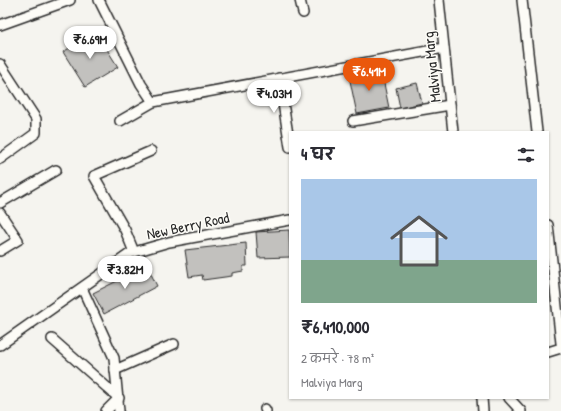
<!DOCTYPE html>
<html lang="hi">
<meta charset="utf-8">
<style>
body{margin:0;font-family:"Patrick Hand","Playpen Sans Deva",sans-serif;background:#f7f7f7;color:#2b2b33;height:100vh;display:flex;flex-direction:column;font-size:15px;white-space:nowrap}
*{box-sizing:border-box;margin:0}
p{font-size:13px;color:#7c7c81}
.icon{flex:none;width:22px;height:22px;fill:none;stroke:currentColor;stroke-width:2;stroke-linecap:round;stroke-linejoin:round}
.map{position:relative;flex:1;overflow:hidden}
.side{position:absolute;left:289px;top:131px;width:260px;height:268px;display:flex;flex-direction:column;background:#fff;border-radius:0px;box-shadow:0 1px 3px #0004}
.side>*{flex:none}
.price{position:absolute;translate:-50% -34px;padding:0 9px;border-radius:14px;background:#fff;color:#222;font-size:13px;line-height:26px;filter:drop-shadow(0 1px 2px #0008)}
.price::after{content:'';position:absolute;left:50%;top:24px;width:12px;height:9px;margin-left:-6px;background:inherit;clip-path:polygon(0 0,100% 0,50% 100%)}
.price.on{background:#ea580c;color:#fff}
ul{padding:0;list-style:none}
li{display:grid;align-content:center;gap:8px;height:212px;padding:0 12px}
li span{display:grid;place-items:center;height:124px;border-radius:0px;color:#555}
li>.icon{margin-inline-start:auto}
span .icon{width:72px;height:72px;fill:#fffc;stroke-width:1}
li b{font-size:17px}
h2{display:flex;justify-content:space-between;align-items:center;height:48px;padding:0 12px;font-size:17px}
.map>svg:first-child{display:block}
.building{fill:#c2c1be;stroke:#2b2b2b}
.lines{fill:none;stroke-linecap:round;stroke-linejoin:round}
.minor-casing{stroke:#2b2b2b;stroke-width:12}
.minor{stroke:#fdfcf7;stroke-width:9}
.labels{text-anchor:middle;stroke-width:3;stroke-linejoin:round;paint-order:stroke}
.street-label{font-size:15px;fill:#2b2b2b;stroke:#fdfcf7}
</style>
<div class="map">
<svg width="561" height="411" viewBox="0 0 561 411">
<rect width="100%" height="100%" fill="#f5f4ef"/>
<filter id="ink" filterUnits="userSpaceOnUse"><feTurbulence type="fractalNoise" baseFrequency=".025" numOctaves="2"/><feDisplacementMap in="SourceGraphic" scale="8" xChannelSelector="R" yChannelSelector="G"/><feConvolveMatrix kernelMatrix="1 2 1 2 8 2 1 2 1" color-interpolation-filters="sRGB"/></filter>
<g filter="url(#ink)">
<g class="building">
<path d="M 96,32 L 118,67 L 85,87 L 63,52 Z"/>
<path d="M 381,69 L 389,108 L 357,114 L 349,76 Z"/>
<path d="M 417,83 L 422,103 L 400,108 L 396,88 Z"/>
<path d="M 289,230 L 290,257 L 258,258 L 256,232 Z"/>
<path d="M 246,243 L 247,266 L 243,266 L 243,271 L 232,273 L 232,276 L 203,280 L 202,275 L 189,277 L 185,250 Z"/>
<path d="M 147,266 L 157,286 L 104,314 L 93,293 Z"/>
</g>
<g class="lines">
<g class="minor-casing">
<g id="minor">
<path d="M 99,0 L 141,84 L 153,102"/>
<path d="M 300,0 L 303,13"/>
<path d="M 439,0 L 453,132"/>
<path d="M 522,0 L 537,132"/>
<path d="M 0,25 L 70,0"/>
<path d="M 0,64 L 36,119 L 36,133 L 0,159"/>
<path d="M 279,78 L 290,147"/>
<path d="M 120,121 L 153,102 L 444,48"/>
<path d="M 353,121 L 450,105"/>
<path d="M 0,203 L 56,170"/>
<path d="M 0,213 L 18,240 L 0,251"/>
<path d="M 548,225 L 561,343"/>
<path d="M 134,252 L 125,230 L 94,176 L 151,151"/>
<path d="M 82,288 L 114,358 L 119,411"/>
<path d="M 52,339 L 119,398 L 106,411"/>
<path d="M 0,345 L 131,253 L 169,242 L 290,220"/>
<path d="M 548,352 L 561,348"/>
<path d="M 115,370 L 174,344"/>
<path d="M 482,398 L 483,411"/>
<path d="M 509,398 L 521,411"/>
<path d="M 265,409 L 266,411"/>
</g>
</g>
<use href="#minor" class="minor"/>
</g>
</g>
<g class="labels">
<g class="street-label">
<text transform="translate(432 67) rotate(-96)" y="5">Malviya Marg</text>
<text transform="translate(188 226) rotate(-12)" y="5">New Berry Road</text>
</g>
</g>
</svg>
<b class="price" style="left:90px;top:60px">₹6.69M</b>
<b class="price on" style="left:369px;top:92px">₹6.41M</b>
<b class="price" style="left:274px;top:114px">₹4.03M</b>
<b class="price" style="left:125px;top:290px">₹3.82M</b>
<section class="side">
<h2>4 घर<svg class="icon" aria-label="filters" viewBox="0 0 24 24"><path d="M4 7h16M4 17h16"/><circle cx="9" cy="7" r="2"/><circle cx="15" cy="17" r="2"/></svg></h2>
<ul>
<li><span style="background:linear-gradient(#a9c7e8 65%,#7fa58c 0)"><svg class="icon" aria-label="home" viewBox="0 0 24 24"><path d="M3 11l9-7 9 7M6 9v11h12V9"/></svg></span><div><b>₹6,410,000</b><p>2 कमरे · 78 m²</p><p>Malviya Marg</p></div></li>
</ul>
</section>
</div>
